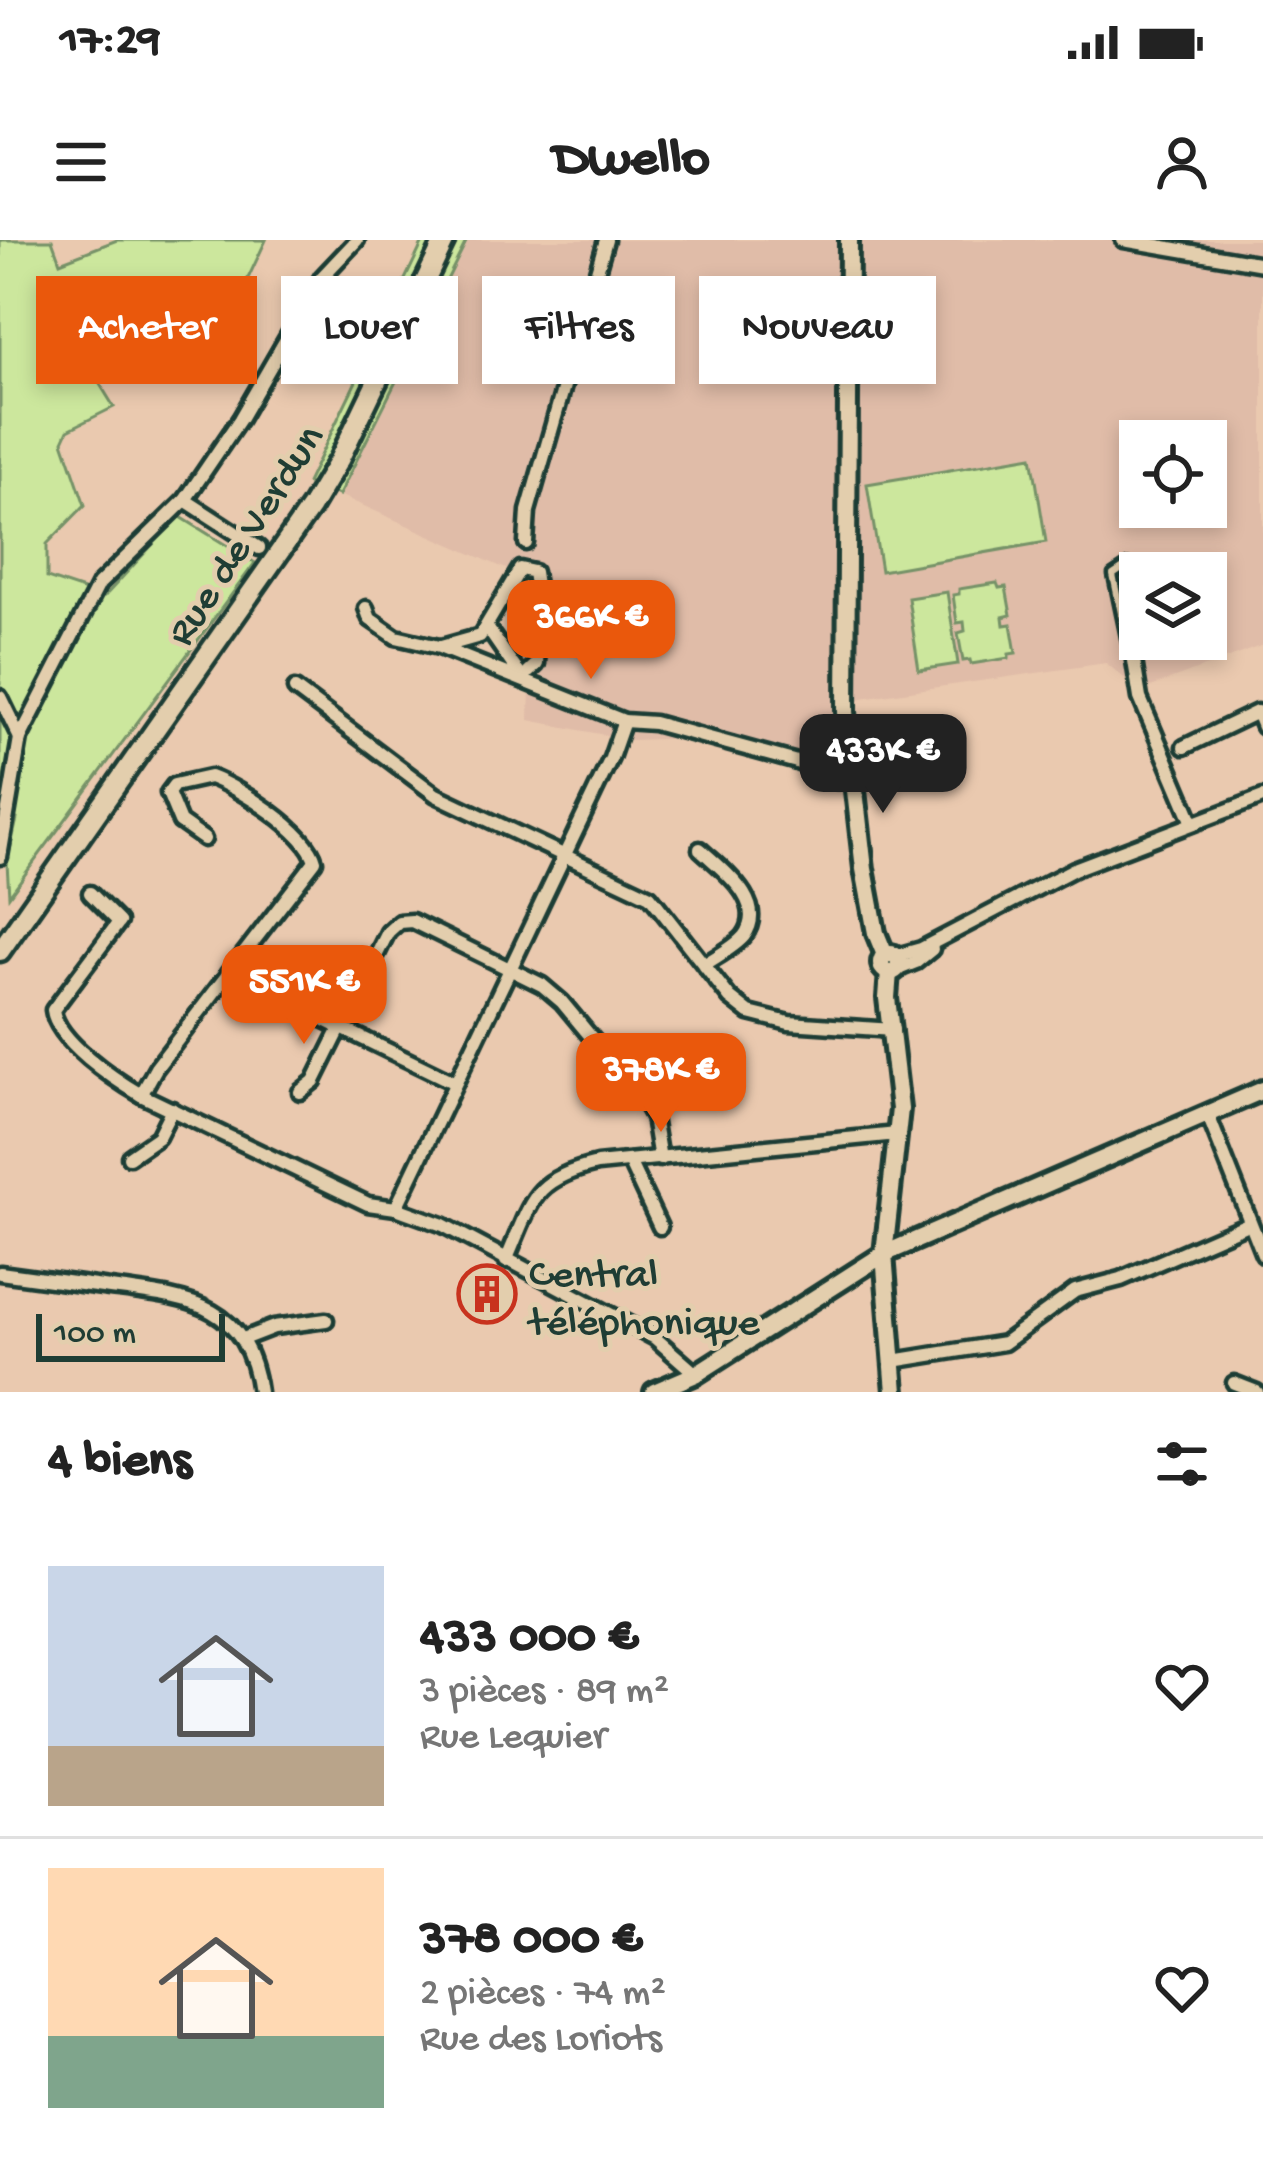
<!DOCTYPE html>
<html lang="fr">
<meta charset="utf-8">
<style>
body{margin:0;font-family:"Gochi Hand",sans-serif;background:#f6f6f6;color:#222;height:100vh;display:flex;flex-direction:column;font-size:45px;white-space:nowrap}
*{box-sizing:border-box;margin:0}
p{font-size:39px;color:#767676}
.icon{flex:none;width:66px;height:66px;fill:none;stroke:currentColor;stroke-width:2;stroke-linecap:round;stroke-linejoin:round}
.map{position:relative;height:1152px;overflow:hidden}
.details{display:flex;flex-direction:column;background:#fff;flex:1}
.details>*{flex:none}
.top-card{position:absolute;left:36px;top:36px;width:1191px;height:108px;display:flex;gap:24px}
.fabs{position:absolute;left:1119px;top:180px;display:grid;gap:24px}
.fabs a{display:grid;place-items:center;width:108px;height:108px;border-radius:0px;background:#fff;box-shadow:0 6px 18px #0003;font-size:60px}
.scale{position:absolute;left:36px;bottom:30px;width:189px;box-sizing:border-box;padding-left:12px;border:6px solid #1f3d34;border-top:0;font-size:33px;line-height:42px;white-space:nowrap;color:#1f3d34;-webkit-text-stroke:9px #e3cead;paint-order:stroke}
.price{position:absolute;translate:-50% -102px;padding:0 27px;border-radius:24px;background:#ea580c;color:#fff;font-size:39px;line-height:78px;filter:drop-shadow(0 3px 6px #0008)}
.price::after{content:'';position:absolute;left:50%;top:72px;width:36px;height:27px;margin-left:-18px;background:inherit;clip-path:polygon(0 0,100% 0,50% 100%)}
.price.current{background:#222;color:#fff}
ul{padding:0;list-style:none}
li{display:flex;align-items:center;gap:36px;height:300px;padding:0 48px}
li+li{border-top:3px solid #e0e0e0}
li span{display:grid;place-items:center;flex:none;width:336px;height:240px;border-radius:0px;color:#555}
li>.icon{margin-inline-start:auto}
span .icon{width:144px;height:144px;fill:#fffc;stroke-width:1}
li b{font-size:51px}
h2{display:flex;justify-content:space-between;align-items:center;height:144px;padding:0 48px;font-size:51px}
.tag{padding:0 42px;border-radius:0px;background:#fff;box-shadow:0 6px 18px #0003;font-size:42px;line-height:108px}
.tag.current{background:#ea580c;color:#fff}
.status{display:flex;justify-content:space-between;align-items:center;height:84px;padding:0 60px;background:#fff;direction:ltr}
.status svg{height:33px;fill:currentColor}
header{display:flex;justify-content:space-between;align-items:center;height:156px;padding:0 48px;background:#fff;font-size:54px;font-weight:700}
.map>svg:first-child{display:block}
.built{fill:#e0bca8;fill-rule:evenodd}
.green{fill:#cce79d;stroke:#769268;stroke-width:3}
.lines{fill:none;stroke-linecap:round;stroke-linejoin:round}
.service-casing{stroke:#1f3d34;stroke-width:15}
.minor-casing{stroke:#1f3d34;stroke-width:21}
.tertiary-casing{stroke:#1f3d34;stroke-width:26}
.secondary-casing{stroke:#1f3d34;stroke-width:27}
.service{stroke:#e3cead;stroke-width:6}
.minor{stroke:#e3cead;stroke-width:12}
.tertiary{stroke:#e3cead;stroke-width:16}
.secondary{stroke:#e3cead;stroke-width:18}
.labels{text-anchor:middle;stroke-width:10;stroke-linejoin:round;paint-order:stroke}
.street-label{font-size:42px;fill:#1f3d34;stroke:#e3cead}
.poi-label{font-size:42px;fill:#1f3d34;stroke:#e3cead;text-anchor:start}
</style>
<div class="status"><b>17:29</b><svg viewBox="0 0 49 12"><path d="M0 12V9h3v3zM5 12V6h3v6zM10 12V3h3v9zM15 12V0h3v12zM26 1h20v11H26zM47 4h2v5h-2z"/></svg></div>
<header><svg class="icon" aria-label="menu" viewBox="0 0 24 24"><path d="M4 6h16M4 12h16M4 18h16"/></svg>Dwello<svg class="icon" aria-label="person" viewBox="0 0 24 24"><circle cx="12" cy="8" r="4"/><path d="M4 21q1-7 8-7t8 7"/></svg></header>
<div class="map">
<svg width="1263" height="1152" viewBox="0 0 1263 1152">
<rect width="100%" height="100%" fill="#eac9af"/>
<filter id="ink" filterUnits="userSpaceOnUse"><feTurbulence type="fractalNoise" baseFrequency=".00833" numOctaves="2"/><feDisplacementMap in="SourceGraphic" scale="24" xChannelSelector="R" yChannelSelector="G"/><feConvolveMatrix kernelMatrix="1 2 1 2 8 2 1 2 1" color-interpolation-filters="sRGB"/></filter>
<g filter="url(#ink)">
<path class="built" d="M 467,0 L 1263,0 L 1263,405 L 1140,451 L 1106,423 L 861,458 L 828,522 L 722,497 L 630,500 L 529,480 L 533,341 L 339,255 ZM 1140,201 L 1206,201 L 1206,267 L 1140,267 ZM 1140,333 L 1206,333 L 1206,399 L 1140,399 Z"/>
<g class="green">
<path d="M 0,0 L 52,0 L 60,22 L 117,0 L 266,0 L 237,62 L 219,57 L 87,75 L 68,92 L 114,167 L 68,190 L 63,201 L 85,265 L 47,304 L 47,338 L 104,357 L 179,276 L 255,323 L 9,656 L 7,623 L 17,579 L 0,569 Z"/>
<path d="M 424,0 L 467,0 L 339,255 L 307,243 Z"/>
<path d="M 1032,216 L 1046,302 L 881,331 L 867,244 Z"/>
<path d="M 997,343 L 999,348 L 1006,347 L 1011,375 L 1003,377 L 1004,385 L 1011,384 L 1016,413 L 1009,414 L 1009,418 L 971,424 L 970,420 L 963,421 L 958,393 L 965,391 L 964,382 L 957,383 L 953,355 L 959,354 L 959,349 Z"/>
<path d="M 947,352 L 958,424 L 919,430 L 908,358 Z"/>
</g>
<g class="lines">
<g class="service-casing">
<g id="service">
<path d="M 1132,399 L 1140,381"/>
<path d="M 1128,407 L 1113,335 L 1128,325 L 1140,335"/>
</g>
</g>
<g class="minor-casing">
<g id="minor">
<path d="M 1123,0 L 1263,24"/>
<path d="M 185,260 L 259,308"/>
<path d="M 526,303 L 528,271 L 606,0"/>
<path d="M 366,368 L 370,379 L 396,397 L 439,407 L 624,481 L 654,483 L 797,522"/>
<path d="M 1131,402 L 1140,458 L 1193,583"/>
<path d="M 441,407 L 480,396 L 520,329 L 534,332 L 540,372 L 537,424 L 522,438 L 486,386"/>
<path d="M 295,449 L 436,555 L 650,656 L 730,758 L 749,773 L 789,783 L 893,790"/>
<path d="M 0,457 L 20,498"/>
<path d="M 848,507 L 797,522 L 837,541 L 852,540"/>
<path d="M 1184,507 L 1257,472 L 1263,487"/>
<path d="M 700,609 C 721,629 769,662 744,696 C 735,707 717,716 704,725"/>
<path d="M 0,617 L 20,498 L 99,344 L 185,260 L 240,179 L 322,37 L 357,0"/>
<path d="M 90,653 L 119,682 L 53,770 C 57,801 114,839 141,855 L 368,964 L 396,968 L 443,985 L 655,1098 L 696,1134"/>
<path d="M 896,716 L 921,709 L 1074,629 L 1263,557"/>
<path d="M 896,730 L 916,722 L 932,709"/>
<path d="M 228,733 L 455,843"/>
<path d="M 300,852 L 314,841 L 388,692 L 399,682 L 412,681 L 542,745 L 562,762 L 644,861 L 653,877 L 660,919"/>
<path d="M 141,855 L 156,828 L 315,621 C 307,591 240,548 210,537 L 174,545 L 168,553 L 180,582 L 204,599"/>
<path d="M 1208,875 L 1263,1014"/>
<path d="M 129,917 L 158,897 L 172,869"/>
<path d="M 629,921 L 660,987"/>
<path d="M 396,968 L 611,518 L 624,481"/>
<path d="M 506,1021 C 532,962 530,940 597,924 L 897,894"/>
<path d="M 0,1033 C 37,1038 73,1043 110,1048 C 187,1058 247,1062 259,1152"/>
<path d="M 243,1099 L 274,1087 L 326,1080"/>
<path d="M 893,1121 L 1004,1103 L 1075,1051 L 1121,1039 L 1250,983"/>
<path d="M 1234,1143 L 1257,1152"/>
</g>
</g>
<g class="tertiary-casing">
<g id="tertiary">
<path d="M 849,0 L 846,472 L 864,629 L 876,693 L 885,715"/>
<circle cx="890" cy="723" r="9"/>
<path d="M 889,732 L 887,758 L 900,869 L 884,1014 L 895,1152"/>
<path d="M 654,1152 L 696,1134 L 884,1014 L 1263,850"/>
</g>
</g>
<g class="secondary-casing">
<path id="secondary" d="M 0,711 L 311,267 L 339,220 L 445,0"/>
</g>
<use href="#service" class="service"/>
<use href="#minor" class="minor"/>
<use href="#tertiary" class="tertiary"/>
<use href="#secondary" class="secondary"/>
</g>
</g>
<defs>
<g id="building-ring" transform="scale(3)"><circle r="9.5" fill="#e3cead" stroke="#c8321e" stroke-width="1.5"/><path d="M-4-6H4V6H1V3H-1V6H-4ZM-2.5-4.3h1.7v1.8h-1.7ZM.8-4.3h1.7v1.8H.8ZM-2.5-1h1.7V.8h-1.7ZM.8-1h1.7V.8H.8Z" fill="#c8321e"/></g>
</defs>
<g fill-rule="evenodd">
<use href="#building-ring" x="487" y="1054"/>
</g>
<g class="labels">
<g class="street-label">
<text transform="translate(242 293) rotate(-57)" y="15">Rue de Verdun</text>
</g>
<g class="poi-label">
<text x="529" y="1045">Central<tspan x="529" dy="48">téléphonique</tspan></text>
</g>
</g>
</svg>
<div class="fabs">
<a><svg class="icon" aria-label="locate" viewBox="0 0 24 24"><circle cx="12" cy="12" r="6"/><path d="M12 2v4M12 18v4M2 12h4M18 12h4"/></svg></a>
<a><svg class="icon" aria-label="layers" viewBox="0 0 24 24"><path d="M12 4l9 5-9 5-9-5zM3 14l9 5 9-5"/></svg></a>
</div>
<div class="scale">100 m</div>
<b class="price" style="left:591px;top:442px">366K €</b>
<b class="price current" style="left:883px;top:576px">433K €</b>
<b class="price" style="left:304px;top:807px">551K €</b>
<b class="price" style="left:661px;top:895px">378K €</b>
<div class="top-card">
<a class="tag current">Acheter</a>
<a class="tag">Louer</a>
<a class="tag">Filtres</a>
<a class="tag">Nouveau</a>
</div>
</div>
<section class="details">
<h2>4 biens<svg class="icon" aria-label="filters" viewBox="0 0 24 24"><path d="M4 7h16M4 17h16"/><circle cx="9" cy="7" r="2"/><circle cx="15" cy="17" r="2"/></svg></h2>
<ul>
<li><span style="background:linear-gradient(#c9d6e8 75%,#b9a48a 0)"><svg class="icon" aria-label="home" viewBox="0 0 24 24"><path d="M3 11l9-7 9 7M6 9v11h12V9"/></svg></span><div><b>433 000 €</b><p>3 pièces · 89 m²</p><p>Rue Lequier</p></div><svg class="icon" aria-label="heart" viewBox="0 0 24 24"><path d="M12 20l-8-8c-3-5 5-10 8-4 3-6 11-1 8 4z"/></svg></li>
<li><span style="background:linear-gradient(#ffd9b3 70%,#7fa58c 0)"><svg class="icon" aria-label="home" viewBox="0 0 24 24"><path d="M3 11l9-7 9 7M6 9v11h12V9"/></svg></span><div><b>378 000 €</b><p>2 pièces · 74 m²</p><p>Rue des Loriots</p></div><svg class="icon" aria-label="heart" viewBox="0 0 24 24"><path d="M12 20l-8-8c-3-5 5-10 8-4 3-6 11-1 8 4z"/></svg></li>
</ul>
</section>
